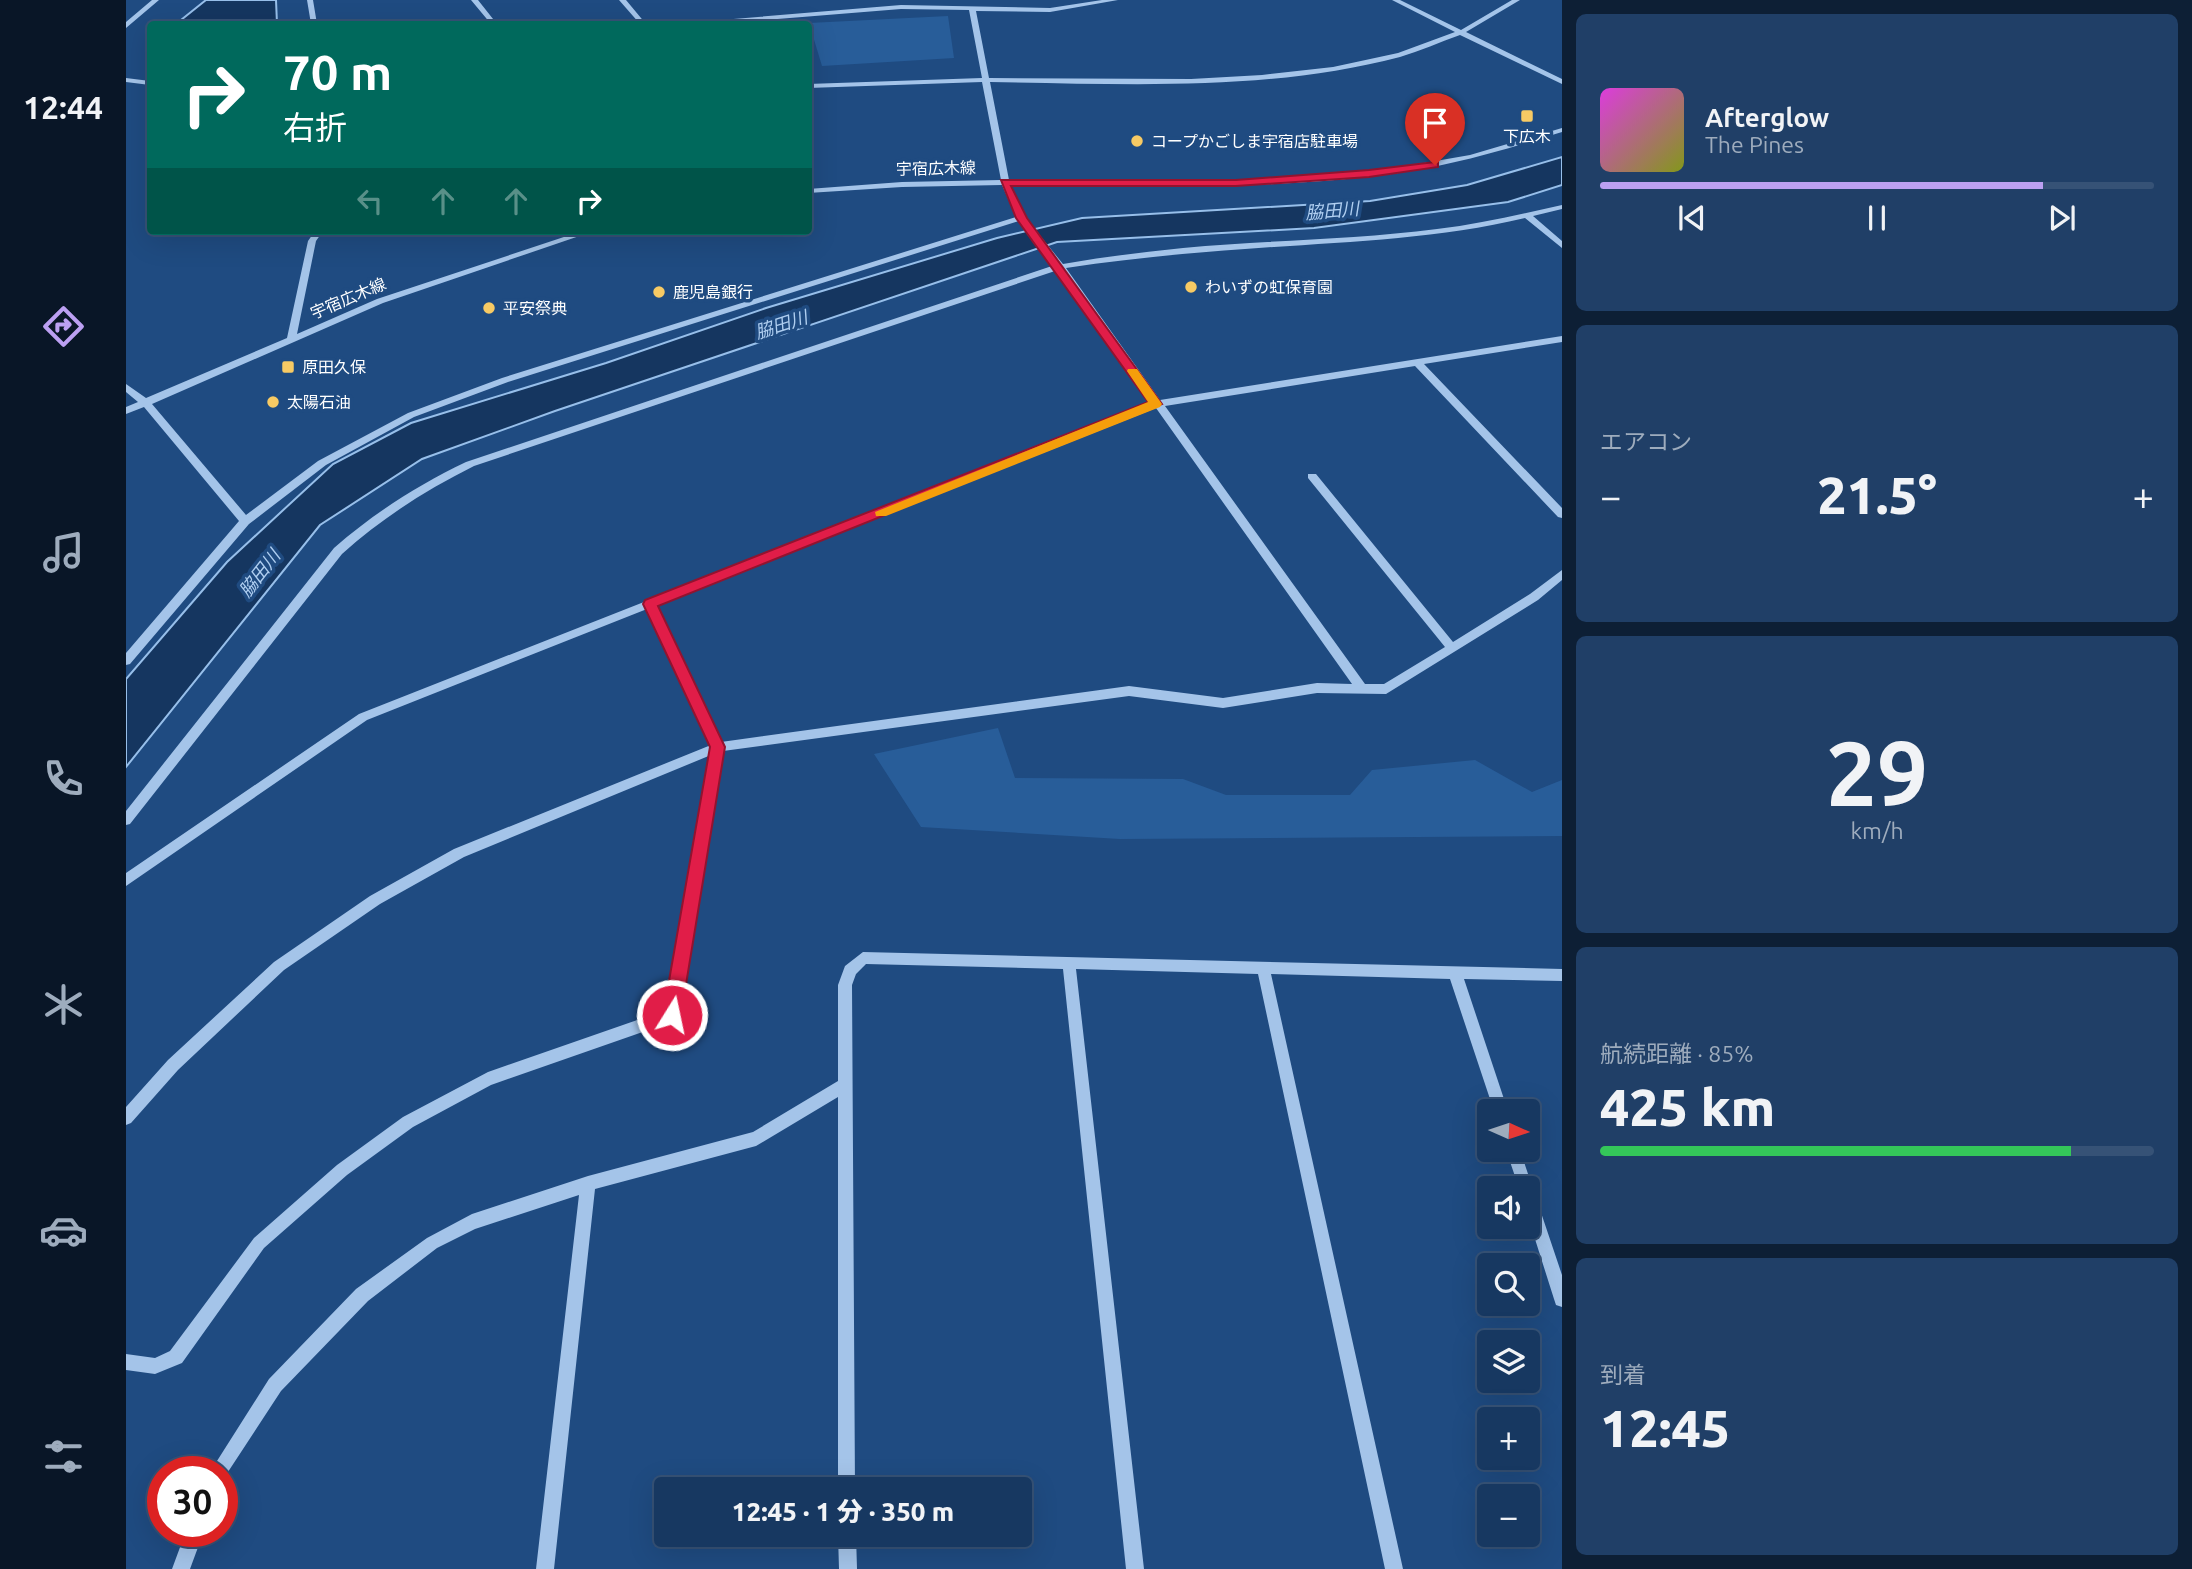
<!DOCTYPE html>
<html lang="ja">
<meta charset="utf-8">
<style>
:root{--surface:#173861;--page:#203f67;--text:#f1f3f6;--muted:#9eacbd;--line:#365276;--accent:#bca0f2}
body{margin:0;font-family:Ubuntu,"Noto Sans JP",sans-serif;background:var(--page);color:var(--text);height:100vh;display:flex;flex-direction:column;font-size:26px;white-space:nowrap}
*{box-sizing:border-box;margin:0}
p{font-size:23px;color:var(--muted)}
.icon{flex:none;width:38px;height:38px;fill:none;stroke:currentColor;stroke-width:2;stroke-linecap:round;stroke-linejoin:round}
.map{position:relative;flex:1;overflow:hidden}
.drawer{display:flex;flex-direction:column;gap:14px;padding:14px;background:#0d1f35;width:630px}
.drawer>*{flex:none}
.hud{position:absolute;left:21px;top:21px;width:665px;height:214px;border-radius:7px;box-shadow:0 7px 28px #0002,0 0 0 2px var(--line);background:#00695c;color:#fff;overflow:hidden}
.needle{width:46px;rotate:93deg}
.controls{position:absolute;left:1351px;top:1099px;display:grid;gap:14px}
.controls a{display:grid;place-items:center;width:63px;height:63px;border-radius:7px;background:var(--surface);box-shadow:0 7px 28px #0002,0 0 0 2px var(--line);font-size:35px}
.speed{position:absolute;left:21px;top:1456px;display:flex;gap:14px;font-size:35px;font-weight:700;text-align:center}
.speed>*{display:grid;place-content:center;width:91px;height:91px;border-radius:50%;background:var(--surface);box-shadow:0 7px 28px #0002,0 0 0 2px var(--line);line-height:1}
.speed .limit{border:10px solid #d22;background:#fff;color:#111}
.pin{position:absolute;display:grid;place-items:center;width:60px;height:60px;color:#fff;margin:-72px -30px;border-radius:50% 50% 50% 0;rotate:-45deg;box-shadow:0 0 7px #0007}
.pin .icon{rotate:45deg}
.me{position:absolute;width:77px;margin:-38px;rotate:10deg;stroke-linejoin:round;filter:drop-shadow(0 0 5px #0008)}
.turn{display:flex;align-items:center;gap:24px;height:147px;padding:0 21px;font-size:32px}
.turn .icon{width:91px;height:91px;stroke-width:2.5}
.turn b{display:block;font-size:49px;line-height:60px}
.lanes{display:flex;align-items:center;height:66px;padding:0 21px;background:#0003;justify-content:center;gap:35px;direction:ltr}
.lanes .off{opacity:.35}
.big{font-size:52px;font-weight:800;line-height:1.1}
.drawer .widget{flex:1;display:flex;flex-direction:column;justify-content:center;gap:10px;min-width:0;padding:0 24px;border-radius:10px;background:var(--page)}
.drawer .dial{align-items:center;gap:0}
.dial b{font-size:91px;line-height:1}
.song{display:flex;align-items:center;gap:21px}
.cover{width:84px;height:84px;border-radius:10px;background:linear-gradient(135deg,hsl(300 70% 55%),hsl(70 70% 35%))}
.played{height:7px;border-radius:4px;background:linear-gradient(90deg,var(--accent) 80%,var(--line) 80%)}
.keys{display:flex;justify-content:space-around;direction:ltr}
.heat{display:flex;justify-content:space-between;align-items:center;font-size:38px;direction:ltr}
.charge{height:10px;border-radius:5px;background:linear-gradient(90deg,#34c759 85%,var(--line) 0)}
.trip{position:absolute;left:528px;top:1477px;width:378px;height:70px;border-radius:7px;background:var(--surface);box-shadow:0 7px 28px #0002,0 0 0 2px var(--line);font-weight:800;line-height:70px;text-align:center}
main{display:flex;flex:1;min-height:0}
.tabs{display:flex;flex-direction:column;width:126px;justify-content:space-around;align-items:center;background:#091627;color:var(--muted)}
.tabs .icon{width:49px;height:49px}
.tabs .active{color:var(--accent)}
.tabs b{font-size:32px;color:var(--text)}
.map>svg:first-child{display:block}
.green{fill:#285d99}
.water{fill:#153660;stroke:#97bfea;stroke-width:2}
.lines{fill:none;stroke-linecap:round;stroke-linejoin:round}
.minor{fill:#a4c4e9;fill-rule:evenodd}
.route{fill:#e11d48;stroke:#92132f;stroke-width:2}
.slow{fill:#f59e0b}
.poi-dot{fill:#f7ca64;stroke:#1f4b81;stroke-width:2.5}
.labels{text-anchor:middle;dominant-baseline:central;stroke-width:7;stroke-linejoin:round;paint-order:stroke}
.far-poi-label{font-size:16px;fill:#fff;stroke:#1f4b81;text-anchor:start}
.far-street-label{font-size:16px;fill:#fff;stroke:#1f4b81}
.far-water-label{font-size:18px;font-style:italic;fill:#afcef0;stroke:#1f4b81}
</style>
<main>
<nav class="tabs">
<b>12:44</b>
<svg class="icon active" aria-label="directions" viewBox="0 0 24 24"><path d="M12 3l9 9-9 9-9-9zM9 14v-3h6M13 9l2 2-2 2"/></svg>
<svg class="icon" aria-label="music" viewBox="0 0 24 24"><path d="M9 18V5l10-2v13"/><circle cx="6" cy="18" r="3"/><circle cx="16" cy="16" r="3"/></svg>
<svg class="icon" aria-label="phone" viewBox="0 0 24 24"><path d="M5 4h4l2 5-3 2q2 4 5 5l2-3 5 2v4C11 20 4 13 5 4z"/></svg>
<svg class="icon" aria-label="climate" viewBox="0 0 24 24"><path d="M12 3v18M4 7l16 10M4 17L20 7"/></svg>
<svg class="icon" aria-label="car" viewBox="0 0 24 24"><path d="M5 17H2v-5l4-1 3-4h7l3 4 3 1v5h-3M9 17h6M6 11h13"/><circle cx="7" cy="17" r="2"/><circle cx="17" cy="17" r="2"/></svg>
<svg class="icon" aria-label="filters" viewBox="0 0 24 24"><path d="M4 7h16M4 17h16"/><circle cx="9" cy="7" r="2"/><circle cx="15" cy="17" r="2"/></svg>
</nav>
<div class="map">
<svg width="1436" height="1569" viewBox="0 0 1436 1569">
<rect width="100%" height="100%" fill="#1f4b81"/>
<!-- green -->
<path class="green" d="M 822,16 L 828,58 L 696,66 L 683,23 Z
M 872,728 L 889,778 L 1057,779 L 1100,795 L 1224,795 L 1246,770 L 1349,760 L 1406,792 L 1436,780 L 1436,836 L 994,839 L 795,827 L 748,754 Z"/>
<!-- water -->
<path class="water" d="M 80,0 L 150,0 L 151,24 L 50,24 Z
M 1436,157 L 1436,185 L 1382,202 L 1188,228 L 931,242 L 429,411 L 296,459 L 194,525 L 0,767 L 0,679 L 101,562 L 207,464 L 285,423 L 480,363 L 640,308 L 871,238 L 956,218 L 1244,201 L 1341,185 Z"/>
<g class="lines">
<!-- minor -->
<path class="minor" d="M 26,0 L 33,0 L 0,28 L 0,22 Z
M 181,0 L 187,0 L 191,24 L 185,24 Z
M 345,0 L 352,0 L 371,24 L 365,24 Z
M 493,0 L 500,0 L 520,24 L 514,24 Z
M 976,0 L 992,0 L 924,12 L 850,11 L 863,78 L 1065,79 L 1136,75 L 1207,67 L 1272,53 L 1329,32 L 1266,0 L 1274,0 L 1335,30 L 1386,0 L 1394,0 L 1340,32 L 1436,79 L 1436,84 L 1334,35 C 1314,42 1294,51 1274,57 C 1141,92 1000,84 864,82 L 883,180 L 1063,182 L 1158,179 L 1252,171 L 1344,155 L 1436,128 L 1436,132 C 1375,151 1314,169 1250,176 C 1129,190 1006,186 884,185 L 899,217 L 937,264 C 977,257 1017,252 1057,248 C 1142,240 1227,240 1311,229 C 1354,224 1395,214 1436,205 L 1436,209 L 1407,216 L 1436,241 L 1436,248 L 1399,218 C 1307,240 1213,242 1119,249 C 1059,253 1000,259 940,268 L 1034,400 L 1436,336 L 1436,342 L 1298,364 L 1436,508 L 1436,518 L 1432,517 L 1289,366 L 1039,406 L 1239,684 L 1258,684 L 1319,647 L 1182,478 L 1182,474 L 1190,474 L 1327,642 L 1404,594 L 1436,570 L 1436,580 L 1412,600 L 1260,694 L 1191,693 L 1097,708 L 1003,696 L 597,751 L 551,1020 L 365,1085 L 287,1127 L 221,1175 L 138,1248 L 56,1363 L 29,1374 L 0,1370 L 0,1354 L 29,1358 L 44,1351 L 128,1238 L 211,1165 L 277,1117 L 362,1072 L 540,1010 L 585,755 L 338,857 L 254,904 L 158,970 L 52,1070 L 5,1123 L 0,1125 L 0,1107 L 42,1060 L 148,962 L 244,896 L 328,849 L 585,745 L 521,609 L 241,720 L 0,886 L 0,873 L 233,714 L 1026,402 L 932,270 L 348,466 C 300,490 256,518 216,554 L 4,824 L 0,825 L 0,811 L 208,548 C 248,513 292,485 340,462 L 929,265 L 893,221 L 382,382 L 288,417 L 200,465 L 123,524 L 4,664 L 0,665 L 0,653 L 113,521 L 18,407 L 0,414 L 0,407 L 12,402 L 0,392 L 0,384 L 20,398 L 161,338 L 182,241 L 189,231 L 197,231 L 190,241 L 171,334 L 251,299 L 456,231 L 468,231 L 257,303 L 26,404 L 120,515 L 192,461 L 282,413 L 376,378 L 890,217 L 876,185 L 776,187 L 682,193 L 682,189 L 776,182 L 875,180 L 856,82 L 682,88 L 682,84 L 856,78 L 843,10 L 775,9 L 590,24 L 568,24 L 571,22 L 775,5 L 924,8 ZM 1030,408 L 1226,684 L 1191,683 L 1097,698 L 1003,686 L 595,742 L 530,606 Z
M 0,78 L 24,81 L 24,85 L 0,82 Z
M 737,952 L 1436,969 L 1436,981 L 1338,979 L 1382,1111 L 1368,1111 L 1324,979 L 1145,974 L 1277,1569 L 1259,1569 L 1132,974 L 950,969 L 1018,1569 L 1000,1569 L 937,969 L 740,964 L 730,974 L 726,985 L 729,1489 L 712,1489 L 712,1097 L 630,1146 L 469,1189 L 428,1569 L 410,1569 L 453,1195 L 349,1229 L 311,1248 L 242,1301 L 155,1391 L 98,1478 L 96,1479 L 96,1472 L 84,1472 L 143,1379 L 230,1289 L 301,1238 L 346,1214 L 462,1176 L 627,1132 L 712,1081 L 712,985 L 719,966 Z
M 1380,1150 L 1394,1150 L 1436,1275 L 1436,1307 L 1430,1305 L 1428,1299 L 1402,1217 L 1402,1188 L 1393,1188 Z
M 60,1531 L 78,1531 L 64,1569 L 46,1569 Z
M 712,1535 L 730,1535 L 731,1569 L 713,1569 Z"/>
</g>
<!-- route -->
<path class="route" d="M 1309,162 L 1312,162 L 1312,167 L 1243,177 L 1110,186 L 885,186 L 901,218 L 1036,404 L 532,606 L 599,747 L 555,1015 L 552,1021 L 546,1024 L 539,1021 L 537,1015 L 584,747 L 517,604 L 519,600 L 1022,402 L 890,218 L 875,180 L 1110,180 L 1243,170 Z"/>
<!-- slow -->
<path class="slow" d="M 1002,369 L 1011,369 L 1036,404 L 1034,407 L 760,516 L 750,516 L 749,512 L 1022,402 L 1001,371 Z"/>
<!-- markers -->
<g class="poi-dot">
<rect x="1394" y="109" width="14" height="14" rx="3.5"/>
<circle cx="1011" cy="141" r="7"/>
<circle cx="1065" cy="287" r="7"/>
<circle cx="533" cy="292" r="7"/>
<circle cx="363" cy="308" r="7"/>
<rect x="155" y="360" width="14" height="14" rx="3.5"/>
<circle cx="147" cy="402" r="7"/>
</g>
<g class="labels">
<!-- far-poi labels -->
<g class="far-poi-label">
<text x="1401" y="136" text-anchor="middle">下広木</text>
<text x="1025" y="141">コープかごしま宇宿店駐車場</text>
<text x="1079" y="287">わいずの虹保育園</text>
<text x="547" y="292">鹿児島銀行</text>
<text x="377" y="308">平安祭典</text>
<text x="176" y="367">原田久保</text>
<text x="161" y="402">太陽石油</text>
</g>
<!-- far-street labels -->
<g class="far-street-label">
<text transform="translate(810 168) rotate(-1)">宇宿広木線</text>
<text transform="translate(222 298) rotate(-23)">宇宿広木線</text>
</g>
<!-- far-water labels -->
<g class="far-water-label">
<text transform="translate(1206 210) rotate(-5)">脇田川</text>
<text transform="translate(655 324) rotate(-18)">脇田川</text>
<text transform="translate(133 573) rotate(-52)">脇田川</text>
</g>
</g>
</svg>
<div class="controls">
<a><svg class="needle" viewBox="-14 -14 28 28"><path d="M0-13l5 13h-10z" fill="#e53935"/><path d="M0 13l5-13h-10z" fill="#9eacbd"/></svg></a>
<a><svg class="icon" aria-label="sound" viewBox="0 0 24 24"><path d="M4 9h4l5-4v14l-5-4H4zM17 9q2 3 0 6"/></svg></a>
<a><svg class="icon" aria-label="search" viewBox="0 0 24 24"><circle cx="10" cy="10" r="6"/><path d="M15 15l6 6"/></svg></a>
<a><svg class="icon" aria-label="layers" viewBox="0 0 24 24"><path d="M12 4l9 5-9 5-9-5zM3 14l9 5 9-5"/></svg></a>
<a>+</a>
<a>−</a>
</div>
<div class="speed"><div class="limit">30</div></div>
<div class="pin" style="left:1309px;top:165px;background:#d93025"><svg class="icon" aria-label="arrive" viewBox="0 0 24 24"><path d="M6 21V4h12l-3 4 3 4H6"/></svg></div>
<svg class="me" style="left:546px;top:1015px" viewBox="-20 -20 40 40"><circle r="17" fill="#e11d48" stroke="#fff" stroke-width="3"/><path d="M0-11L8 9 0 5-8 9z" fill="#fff"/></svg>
<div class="trip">12:45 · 1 分 · 350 m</div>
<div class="hud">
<div class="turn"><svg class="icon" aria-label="right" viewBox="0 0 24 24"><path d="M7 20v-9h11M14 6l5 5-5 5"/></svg><div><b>70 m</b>右折</div></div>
<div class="lanes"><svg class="icon off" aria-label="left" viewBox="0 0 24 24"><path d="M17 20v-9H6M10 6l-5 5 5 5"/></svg><svg class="icon off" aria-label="ahead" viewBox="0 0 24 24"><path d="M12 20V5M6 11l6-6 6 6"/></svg><svg class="icon off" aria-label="ahead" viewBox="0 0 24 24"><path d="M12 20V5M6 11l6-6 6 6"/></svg><svg class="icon" aria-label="right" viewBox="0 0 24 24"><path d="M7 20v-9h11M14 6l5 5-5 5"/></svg></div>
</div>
</div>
<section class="drawer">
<div class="widget">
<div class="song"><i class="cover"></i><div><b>Afterglow</b><p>The Pines</p></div></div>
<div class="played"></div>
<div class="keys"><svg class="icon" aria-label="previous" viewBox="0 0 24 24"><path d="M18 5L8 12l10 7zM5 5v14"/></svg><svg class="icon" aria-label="pause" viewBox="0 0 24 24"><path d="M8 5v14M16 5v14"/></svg><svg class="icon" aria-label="next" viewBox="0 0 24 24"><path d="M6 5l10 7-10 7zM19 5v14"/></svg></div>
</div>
<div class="widget"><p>エアコン</p>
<div class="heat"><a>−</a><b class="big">21.5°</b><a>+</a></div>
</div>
<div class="widget dial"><b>29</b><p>km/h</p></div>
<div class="widget"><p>航続距離 · 85%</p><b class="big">425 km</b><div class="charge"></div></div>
<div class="widget"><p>到着</p><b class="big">12:45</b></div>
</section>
</main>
